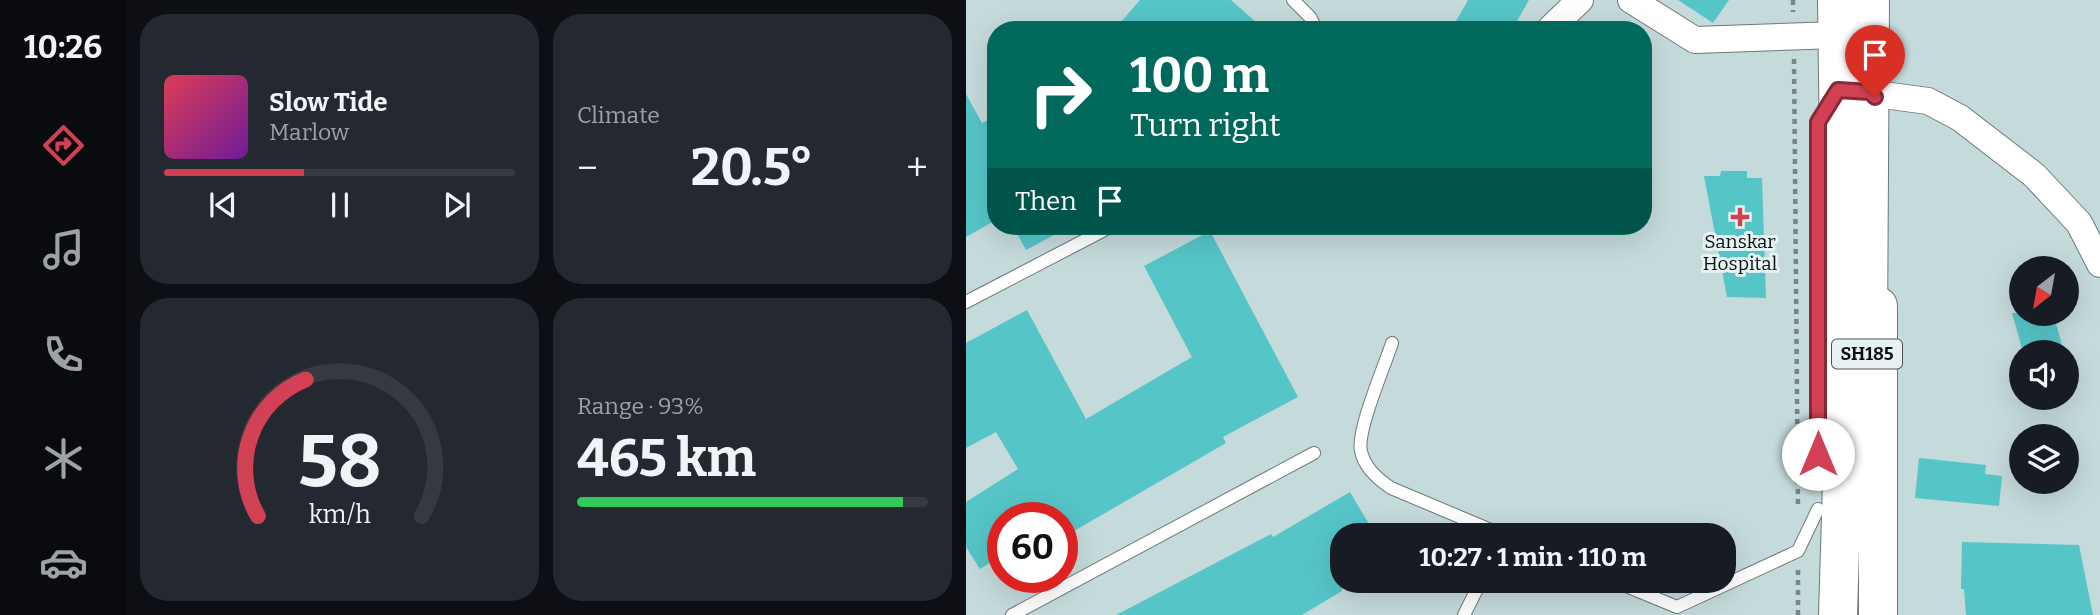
<!DOCTYPE html>
<meta charset="utf-8">
<style>
:root{--surface:#171b24;--page:#242831;--text:#f1f3f6;--muted:#9ea1a6;--line:#363941;--accent:#d14153}
body{margin:0;font-family:Bitter,serif;background:var(--page);color:var(--text);height:100vh;display:flex;flex-direction:column;font-size:26px;white-space:nowrap}
*{box-sizing:border-box;margin:0}
p{font-size:23px;color:var(--muted)}
.icon{flex:none;width:38px;height:38px;fill:none;stroke:currentColor;stroke-width:2;stroke-linecap:round;stroke-linejoin:round}
.map{position:relative;flex:1;overflow:hidden}
.panel{display:flex;flex-direction:column;gap:14px;padding:14px;background:#0d0f14;width:840px}
.panel>*{flex:none}
.hud{position:absolute;left:21px;top:21px;width:665px;height:214px;border-radius:28px;box-shadow:0 7px 28px #0002;background:#00695c;color:#fff;overflow:hidden}
.needle{width:46px;rotate:211deg}
.fabs{position:absolute;left:1043px;top:256px;display:grid;gap:14px}
.fabs a{display:grid;place-items:center;width:70px;height:70px;border-radius:50%;background:var(--surface);box-shadow:0 7px 28px #0002;font-size:35px}
.speed{position:absolute;left:21px;top:502px;display:flex;gap:14px;font-size:35px;font-weight:700;text-align:center}
.speed>*{display:grid;place-content:center;width:91px;height:91px;border-radius:50%;background:var(--surface);box-shadow:0 7px 28px #0002;line-height:1}
.speed .limit{border:10px solid #d22;background:#fff;color:#111}
.pin{position:absolute;display:grid;place-items:center;width:60px;height:60px;color:#fff;margin:-72px -30px;border-radius:50% 50% 50% 0;rotate:-45deg;box-shadow:0 0 7px #0007}
.pin .icon{rotate:45deg}
.me{position:absolute;width:77px;margin:-38px;rotate:0deg;stroke-linejoin:round;filter:drop-shadow(0 0 5px #0008)}
.turn{display:flex;align-items:center;gap:24px;height:147px;padding:0 28px;font-size:32px}
.turn .icon{width:91px;height:91px;stroke-width:2.5}
.turn b{display:block;font-size:49px;line-height:60px}
.then{display:flex;align-items:center;height:66px;padding:0 28px;background:#0003;gap:14px;font-size:26px}
.big{font-size:52px;font-weight:700;line-height:1.1}
.panel .tile{flex:1;display:flex;flex-direction:column;justify-content:center;gap:10px;min-width:0;padding:0 24px;border-radius:28px;background:var(--page)}
.panel .dial{align-items:center;gap:0}
.dial svg{height:182px;overflow:visible;fill:none;stroke:var(--line);stroke-width:7;stroke-linecap:round;text-anchor:middle}
.dial text{fill:var(--text);stroke:none}
.song{display:flex;align-items:center;gap:21px}
.cover{width:84px;height:84px;border-radius:10px;background:linear-gradient(135deg,hsl(350 70% 55%),hsl(280 70% 35%))}
.played{height:7px;border-radius:4px;background:linear-gradient(90deg,var(--accent) 40%,var(--line) 40%)}
.keys{display:flex;justify-content:space-around;direction:ltr}
.heat{display:flex;justify-content:space-between;align-items:center;font-size:38px;direction:ltr}
.charge{height:10px;border-radius:5px;background:linear-gradient(90deg,#34c759 93%,var(--line) 0)}
.panel .tiles{flex:1;display:grid;gap:14px;grid-template-columns:repeat(2,1fr)}
.trip{position:absolute;left:364px;top:523px;width:406px;height:70px;border-radius:28px;background:var(--surface);box-shadow:0 7px 28px #0002;font-weight:700;line-height:70px;text-align:center}
main{display:flex;flex:1;min-height:0}
.dock{display:flex;flex-direction:column;width:126px;justify-content:space-around;align-items:center;background:#090b0e;color:var(--muted)}
.dock .icon{width:49px;height:49px}
.dock .selected{color:var(--accent)}
.dock b{font-size:32px;color:var(--text)}
.map>svg:first-child{display:block}
.built{fill:#c5dadb;fill-rule:evenodd}
.building{fill:#56c5c8}
.lines{fill:none;stroke-linecap:round;stroke-linejoin:round}
.service-casing{stroke:#6d7878;stroke-width:14}
.minor-casing{stroke:#6d7878;stroke-width:28}
.primary-casing{stroke:#6d7878;stroke-width:40}
.path{stroke:#7b8484;stroke-width:4.5;stroke-dasharray:5 5;stroke-linecap:butt}
.service{stroke:#fff;stroke-width:12}
.minor{stroke:#fff;stroke-width:26}
.primary{stroke:#fff;stroke-width:38}
.route-casing{stroke:#882a36;stroke-width:18}
.route{stroke:#d14153;stroke-width:12}
.poi-dot{fill:#d14153;stroke:#e7f3f3;stroke-width:2.5}
.labels{text-anchor:middle;dominant-baseline:central;stroke-width:6;stroke-linejoin:round;paint-order:stroke}
.shield{fill:#e7f3f3;stroke:#4e5454;stroke-width:2}
.shield-label{font-size:18px;font-weight:bold;fill:#0c1010}
.poi-label{font-size:19px;fill:#0c1010;stroke:#e7f3f3}
</style>
<main>
<nav class="dock">
<b>10:26</b>
<svg class="icon selected" aria-label="directions" viewBox="0 0 24 24"><path d="M12 3l9 9-9 9-9-9zM9 14v-3h6M13 9l2 2-2 2"/></svg>
<svg class="icon" aria-label="music" viewBox="0 0 24 24"><path d="M9 18V5l10-2v13"/><circle cx="6" cy="18" r="3"/><circle cx="16" cy="16" r="3"/></svg>
<svg class="icon" aria-label="phone" viewBox="0 0 24 24"><path d="M5 4h4l2 5-3 2q2 4 5 5l2-3 5 2v4C11 20 4 13 5 4z"/></svg>
<svg class="icon" aria-label="climate" viewBox="0 0 24 24"><path d="M12 3v18M4 7l16 10M4 17L20 7"/></svg>
<svg class="icon" aria-label="car" viewBox="0 0 24 24"><path d="M5 17H2v-5l4-1 3-4h7l3 4 3 1v5h-3M9 17h6M6 11h13"/><circle cx="7" cy="17" r="2"/><circle cx="17" cy="17" r="2"/></svg>
</nav>
<section class="panel">
<div class="tiles">
<div class="tile">
<div class="song"><i class="cover"></i><div><b>Slow Tide</b><p>Marlow</p></div></div>
<div class="played"></div>
<div class="keys"><svg class="icon" aria-label="previous" viewBox="0 0 24 24"><path d="M18 5L8 12l10 7zM5 5v14"/></svg><svg class="icon" aria-label="pause" viewBox="0 0 24 24"><path d="M8 5v14M16 5v14"/></svg><svg class="icon" aria-label="next" viewBox="0 0 24 24"><path d="M6 5l10 7-10 7zM19 5v14"/></svg></div>
</div>
<div class="tile"><p>Climate</p>
<div class="heat"><a>−</a><b class="big">20.5°</b><a>+</a></div>
</div>
<div class="tile dial"><svg viewBox="0 0 100 80">
<path d="M14 69A42 42 0 1 1 86 69"/>
<path d="M14 69A42 42 0 0 1 35 9" stroke="#d14153"/>
<text x="50" y="56" font-size="32" font-weight="700">58</text>
<text x="50" y="72" font-size="11">km/h</text>
</svg></div>
<div class="tile"><p>Range · 93%</p><b class="big">465 km</b><div class="charge"></div></div>
</div>
</section>
<div class="map">
<svg width="1134" height="615" viewBox="0 0 1134 615">
<rect width="100%" height="100%" fill="#d9e6e6"/>
<!-- built -->
<path class="built" d="M 0,0 L 1134,0 L 1134,615 L 0,615 ZM 30,30 L 677,30 L 677,226 L 30,226 ZM 1055,268 L 1101,268 L 1101,313 L 1055,313 ZM 1055,352 L 1101,352 L 1101,397 L 1055,397 ZM 1055,436 L 1101,436 L 1101,481 L 1055,481 ZM 37,518 L 96,518 L 96,578 L 37,578 ZM 376,536 L 758,536 L 758,581 L 376,581 Z"/>
<!-- building -->
<path class="building" d="M 174,0 L 265,0 L 299,30 L 148,30 Z
M 502,0 L 563,0 L 546,30 L 485,30 Z
M 712,0 L 763,0 L 747,23 Z
M 0,94 L 16,123 L 30,116 L 30,220 L 0,237 Z
M 755,171 L 781,171 L 781,178 L 796,178 L 800,298 L 761,297 L 738,176 L 754,176 Z
M 47,226 L 105,226 L 60,250 Z
M 244,231 L 332,397 L 257,437 L 260,443 L 96,538 L 96,518 L 37,518 L 37,555 L 14,569 L 0,547 L 0,502 L 52,469 L 30,432 L 0,448 L 0,343 L 61,310 L 120,419 L 226,357 L 178,266 Z
M 1046,313 L 1087,313 L 1098,352 L 1057,352 Z
M 953,458 L 1020,465 L 1019,474 L 1036,476 L 1033,506 L 949,498 Z
M 384,492 L 410,536 L 376,536 L 376,591 L 336,615 L 150,615 L 305,534 L 307,537 Z
M 996,542 L 1113,545 L 1127,615 L 1000,615 L 998,589 L 995,589 Z"/>
<g class="lines">
<!-- service casing -->
<g class="service-casing">
<path id="service" d="M 327,0 L 344,17 L 351,30
M 0,302 L 146,226
M 426,343 C 419,365 390,432 395,451 C 398,467 413,480 425,488 L 539,536
M 648,581 L 711,607 L 832,551 L 852,509
M 46,615 L 348,453
M 498,615 L 515,581"/>
</g>
<!-- minor casing -->
<g class="minor-casing">
<path id="minor" d="M 665,0 L 729,40 L 872,35
M 583,30 L 614,0
M 888,91 L 962,101 L 994,118 L 1068,175 L 1113,223 L 1134,264"/>
</g>
<!-- primary casing -->
<g class="primary-casing">
<path id="primary" d="M 871,0 L 877,449 L 872,615
M 902,334 L 904,0
M 912,615 L 912,306"/>
</g>
<!-- path -->
<path class="path" d="M 827,0 L 827,12
M 828,59 L 832,506
M 832,615 L 832,570"/>
<!-- service -->
<use href="#service" class="service"/>
<!-- minor -->
<use href="#minor" class="minor"/>
<!-- primary -->
<use href="#primary" class="primary"/>
</g>
<g class="lines">
<!-- route casing -->
<g class="route-casing">
<path id="route" d="M 852,454 L 852,122 L 872,90 L 904,92 L 909,97"/>
</g>
<!-- route -->
<use href="#route" class="route"/>
</g>
<!-- markers -->
<path class="poi-dot" d="M770.5 206.5h7v7h7v7h-7v7h-7v-7h-7v-7h7z"/>
<g class="labels">
<!-- shield labels -->
<rect class="shield" x="866" y="339.5" width="70" height="29" rx="5"/>
<g class="shield-label">
<text x="901" y="354">SH185</text>
</g>
<!-- poi labels -->
<g class="poi-label">
<text x="774" y="241">Sanskar<tspan x="774" dy="22">Hospital</tspan></text>
</g>
</g>
</svg>
<div class="fabs">
<a><svg class="needle" viewBox="-14 -14 28 28"><path d="M0-13l5 13h-10z" fill="#e53935"/><path d="M0 13l5-13h-10z" fill="#9ea1a6"/></svg></a>
<a><svg class="icon" aria-label="sound" viewBox="0 0 24 24"><path d="M4 9h4l5-4v14l-5-4H4zM17 9q2 3 0 6"/></svg></a>
<a><svg class="icon" aria-label="layers" viewBox="0 0 24 24"><path d="M12 4l9 5-9 5-9-5zM3 14l9 5 9-5"/></svg></a>
</div>
<div class="speed"><div class="limit">60</div></div>
<div class="pin" style="left:909px;top:97px;background:#d93025"><svg class="icon" aria-label="arrive" viewBox="0 0 24 24"><path d="M6 21V4h12l-3 4 3 4H6"/></svg></div>
<svg class="me" style="left:852px;top:454px" viewBox="-20 -20 40 40"><circle r="19" fill="#fff"/><path d="M0-13L10 11 0 6-10 11z" fill="#d14153"/></svg>
<div class="trip">10:27 · 1 min · 110 m</div>
<div class="hud">
<div class="turn"><svg class="icon" aria-label="right" viewBox="0 0 24 24"><path d="M7 20v-9h11M14 6l5 5-5 5"/></svg><div><b>100 m</b>Turn right</div></div>
<div class="then">Then<svg class="icon" aria-label="arrive" viewBox="0 0 24 24"><path d="M6 21V4h12l-3 4 3 4H6"/></svg></div>
</div>
</div>
</main>
